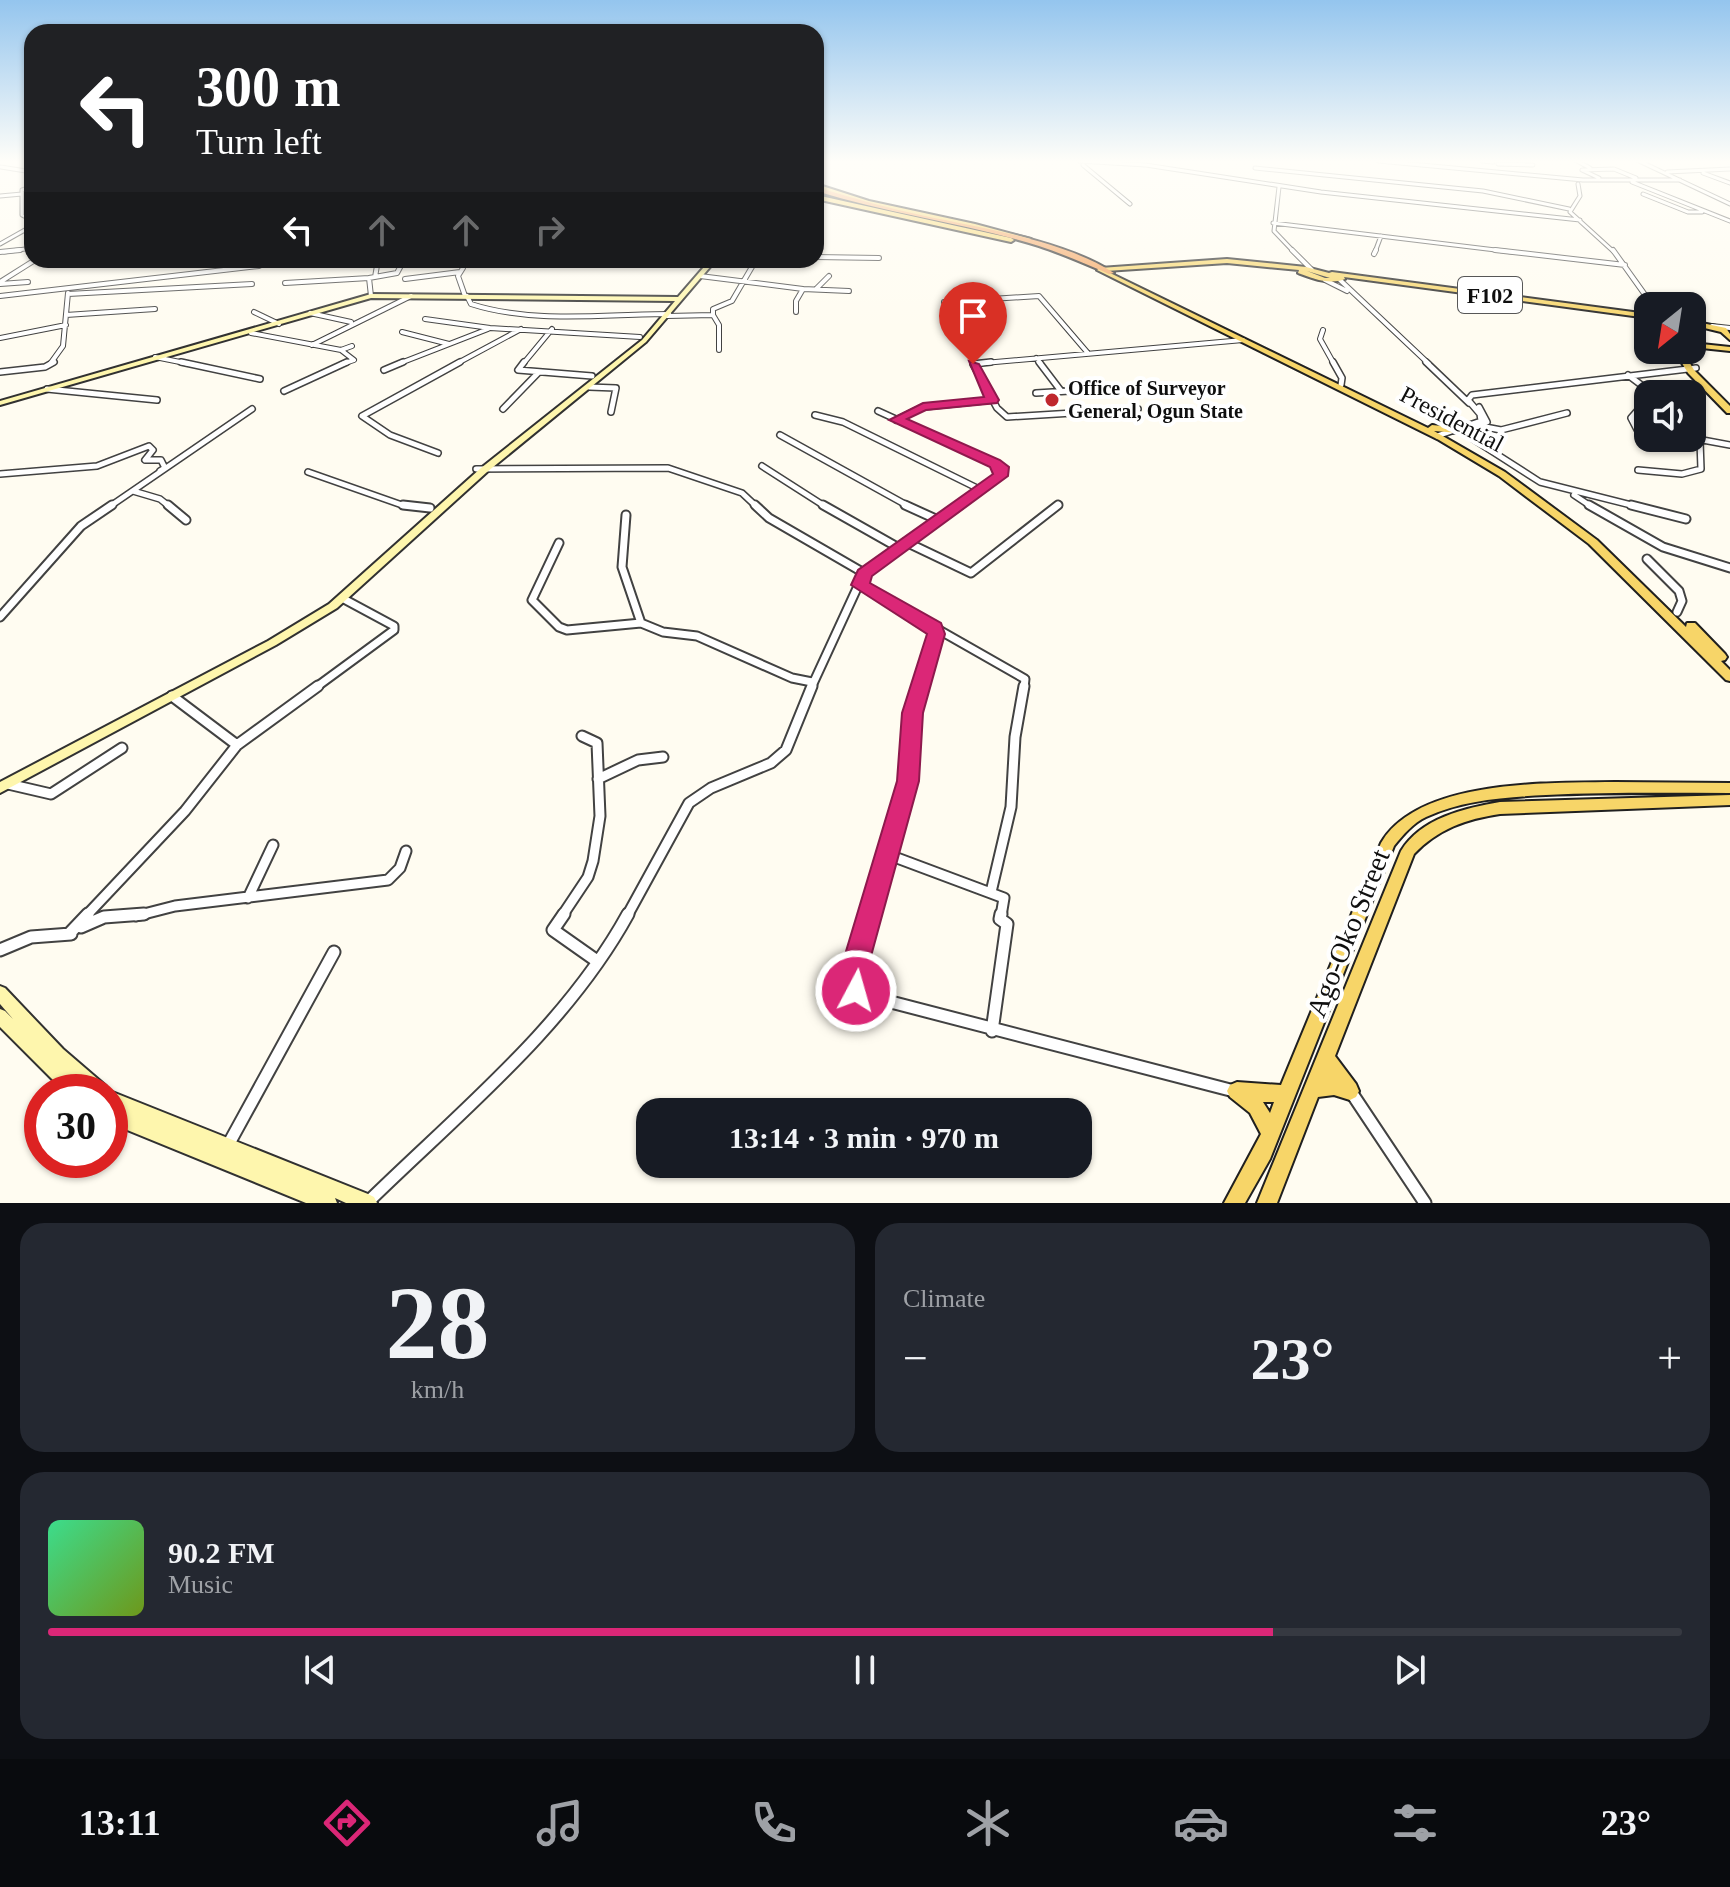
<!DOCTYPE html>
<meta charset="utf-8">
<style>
:root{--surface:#171b24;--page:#242831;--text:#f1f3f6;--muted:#9ea1a6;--line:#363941;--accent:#db2777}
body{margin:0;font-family:Georgia,serif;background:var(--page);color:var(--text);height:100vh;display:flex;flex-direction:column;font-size:30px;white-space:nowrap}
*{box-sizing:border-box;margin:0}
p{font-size:26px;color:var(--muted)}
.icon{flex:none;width:44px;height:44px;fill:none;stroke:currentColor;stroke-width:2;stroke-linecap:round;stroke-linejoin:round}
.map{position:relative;height:1203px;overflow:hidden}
.drawer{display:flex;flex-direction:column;gap:20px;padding:20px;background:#0d0f14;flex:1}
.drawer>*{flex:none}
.hud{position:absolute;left:24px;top:24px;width:800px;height:244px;border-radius:24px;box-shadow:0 2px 6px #0004;background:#202124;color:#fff;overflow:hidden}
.needle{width:52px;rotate:210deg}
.controls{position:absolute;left:1634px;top:292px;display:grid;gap:16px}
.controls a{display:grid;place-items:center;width:72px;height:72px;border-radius:16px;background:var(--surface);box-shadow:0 2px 6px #0004;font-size:40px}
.speed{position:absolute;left:24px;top:1074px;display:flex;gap:16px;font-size:40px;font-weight:700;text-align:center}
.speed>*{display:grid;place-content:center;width:104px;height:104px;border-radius:50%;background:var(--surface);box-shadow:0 2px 6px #0004;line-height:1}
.speed .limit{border:12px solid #d22;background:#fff;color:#111}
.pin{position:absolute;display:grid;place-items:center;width:68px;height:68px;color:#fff;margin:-82px -34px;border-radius:50% 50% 50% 0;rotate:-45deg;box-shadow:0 0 8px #0007}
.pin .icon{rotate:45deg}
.me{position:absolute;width:88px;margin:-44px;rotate:6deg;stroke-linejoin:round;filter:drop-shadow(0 0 6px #0008)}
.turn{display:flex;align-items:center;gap:28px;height:168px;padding:0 40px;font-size:36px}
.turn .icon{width:104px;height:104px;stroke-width:2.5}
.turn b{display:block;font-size:56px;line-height:68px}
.lanes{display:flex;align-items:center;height:76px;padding:0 40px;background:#0003;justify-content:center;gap:40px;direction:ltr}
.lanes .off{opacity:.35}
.big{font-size:60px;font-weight:800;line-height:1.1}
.drawer .tile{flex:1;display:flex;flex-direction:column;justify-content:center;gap:12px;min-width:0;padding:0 28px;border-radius:24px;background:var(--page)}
.drawer .dial{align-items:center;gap:0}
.dial b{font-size:104px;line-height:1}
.song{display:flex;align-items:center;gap:24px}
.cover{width:96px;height:96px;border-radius:12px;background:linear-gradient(135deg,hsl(150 70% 55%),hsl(80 70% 35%))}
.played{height:8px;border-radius:4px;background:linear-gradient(90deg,var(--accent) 75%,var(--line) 75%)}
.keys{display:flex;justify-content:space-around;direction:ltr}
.heat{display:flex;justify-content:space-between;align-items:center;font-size:44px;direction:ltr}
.drawer .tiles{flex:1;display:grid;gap:20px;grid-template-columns:1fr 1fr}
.tile:last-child{grid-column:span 2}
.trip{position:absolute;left:636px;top:1098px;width:456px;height:80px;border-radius:24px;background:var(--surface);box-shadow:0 2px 6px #0004;font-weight:800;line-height:80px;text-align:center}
.dock{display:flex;height:128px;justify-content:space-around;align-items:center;background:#090b0e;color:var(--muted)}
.dock .icon{width:56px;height:56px}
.dock .on{color:var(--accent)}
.dock b{font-size:36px;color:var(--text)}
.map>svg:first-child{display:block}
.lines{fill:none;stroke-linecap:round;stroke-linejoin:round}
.street-far5-casing{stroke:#424242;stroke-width:5}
.street-far4-casing{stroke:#424242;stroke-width:6}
.street-far3-casing{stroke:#424242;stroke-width:8}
.street-far2-casing{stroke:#424242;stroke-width:11}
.street-far1-casing{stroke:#424242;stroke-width:13}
.street-casing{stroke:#424242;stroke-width:15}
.secondary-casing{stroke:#313131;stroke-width:4}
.primary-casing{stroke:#202020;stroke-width:4}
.highway-casing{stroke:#202020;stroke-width:4}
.street-far5{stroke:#fff;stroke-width:3}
.street-far4{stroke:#fff;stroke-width:4}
.street-far3{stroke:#fff;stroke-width:5}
.street-far2{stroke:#fff;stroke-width:7}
.street-far1{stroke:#fff;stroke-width:9}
.street{stroke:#fff;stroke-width:11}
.secondary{fill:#fef6ad;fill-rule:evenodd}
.primary{fill:#f7d568;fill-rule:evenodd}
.highway{fill:#f3a15b;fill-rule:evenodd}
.route{fill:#db2777;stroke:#8e194d;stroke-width:2}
.poi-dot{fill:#bf272d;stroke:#fff;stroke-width:3}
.labels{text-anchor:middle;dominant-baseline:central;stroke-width:8;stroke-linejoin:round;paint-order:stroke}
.far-poi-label{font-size:20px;font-weight:bold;fill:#0f0f0f;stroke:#fff;text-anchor:start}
.shield{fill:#fff;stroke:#575757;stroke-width:2}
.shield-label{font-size:22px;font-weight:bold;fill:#0f0f0f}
.street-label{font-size:24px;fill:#0f0f0f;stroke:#fff}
.near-street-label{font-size:28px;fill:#0f0f0f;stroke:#fff}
</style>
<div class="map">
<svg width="1730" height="1203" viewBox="0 0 1730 1203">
<rect width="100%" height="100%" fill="#fffcf1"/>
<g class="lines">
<!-- street-far5 casing -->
<g class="street-far5-casing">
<path id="street-far5" d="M 1079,161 L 1146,165 L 1321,192 L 1580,220
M 1379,161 L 1583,180 L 1680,180
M 1482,161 L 1493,162
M 1577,161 L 1590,168
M 1639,161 L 1730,204
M 1498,164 L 1533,165
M 1083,165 L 1130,204
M 1,167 L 32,172
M 1255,168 L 1483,191 L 1569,209
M 1667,172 L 1730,169
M 1703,173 L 1730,183
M 1599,178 L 1582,170 L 1614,169 L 1636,178
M 1632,182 L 1730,221
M 1578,184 L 1580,196 L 1570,212 L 1614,252
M 32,187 L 22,190 L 22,215 L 32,220
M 1279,187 L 1274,231 L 1294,252
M 1643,194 L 1688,212 L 1702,212
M 0,196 L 22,194
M 1273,223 L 1512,252
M 0,244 L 32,226
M 4,252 L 32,248
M 1375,252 L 1381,236"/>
</g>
<!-- street-far4 casing -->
<g class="street-far4-casing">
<path id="street-far4" d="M 1292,250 L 1312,270
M 1495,250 L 1625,265
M 1613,250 L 1653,306
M 0,252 L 20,250
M 1374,254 L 1376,250
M 816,257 L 879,258
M 460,260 L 463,268 L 458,276 L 465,296
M 283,262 L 300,260
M 700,276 L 803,289 L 796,301 L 796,312
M 375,277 L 378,260
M 369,278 L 397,273 L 404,260
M 405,279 L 460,272
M 1325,280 L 1347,291
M 1340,280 L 1429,364
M 0,282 L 35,260
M 285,283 L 369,278 L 371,296
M 0,284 L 28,282
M 803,289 L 849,291
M 816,289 L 829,276
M 68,294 L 252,284
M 0,296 L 259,266
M 467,296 L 471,304 C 533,324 604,314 669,314
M 944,302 L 1039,296 L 1087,352
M 254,312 L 279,324
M 310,313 L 351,322
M 66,315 L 155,309
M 713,315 L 719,325 L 719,350
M 667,316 L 713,315 L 713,309 L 732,301 L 756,260
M 425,319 L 490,328 L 640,337
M 1712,326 L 1730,328
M 1323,330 L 1320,339 L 1334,364
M 402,332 L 449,344
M 251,333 L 341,350 L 352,346
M 0,338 L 66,325
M 312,345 L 411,296
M 341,350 L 354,360 L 342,364
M 155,357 L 190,364
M 1036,358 L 1041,364
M 50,364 L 63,346 L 68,293
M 398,364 L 488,329
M 456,364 L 521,329
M 523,364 L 552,329
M 973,364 L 1243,340"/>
</g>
<!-- street-far3 casing -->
<g class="street-far3-casing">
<path id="street-far3" d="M 181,362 L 260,379
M 524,362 L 518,370 L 592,376
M 991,362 L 973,364 L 997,408 L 1007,417 L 1138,409
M 1039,362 L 1061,391
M 1333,362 L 1342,378 L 1341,385
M 1426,362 L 1469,403
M 384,370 L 403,362
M 0,372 L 45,367 L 54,362
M 1628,375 L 1644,387 L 1648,409
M 589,387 L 616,388 L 611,412
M 47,389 L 157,400
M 284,391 L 347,362
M 1036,393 L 1103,389
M 503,409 L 538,373
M 878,411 L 1001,467 L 1001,476 L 957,507
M 815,415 L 843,422 L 981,490
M 896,420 L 923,407 L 992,400
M 1478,426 L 1487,422 L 1479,407
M 1480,426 L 1501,430 L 1567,413
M 1462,432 L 1540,482 L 1639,507
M 780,435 L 910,507
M 1437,436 L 1481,421 L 1480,414 L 1468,400 L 1472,395 L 1696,368
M 1692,438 L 1730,445
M 1644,443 L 1631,418 L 1638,410 L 1648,409
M 438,453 L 390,435 L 362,416 L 460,362
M 762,466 L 826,507
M 476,469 L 668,468 L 742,493 L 757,507
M 1638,470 L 1682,474 L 1701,469 L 1700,441
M 308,472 L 402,505 L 422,507
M 0,474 L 97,466 L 149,446 L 153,450 L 145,460 L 161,460 L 165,468 L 160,471
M 133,491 L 160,499 L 170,507
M 1574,495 L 1592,507
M 109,507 L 252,409
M 1055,507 L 1058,505"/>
</g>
<!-- street-far2 casing -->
<g class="street-far2-casing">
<path id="street-far2" d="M 168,505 L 186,520
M 403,505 L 430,508
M 755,505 L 769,518 L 864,573
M 823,505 L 899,548
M 905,505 L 938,520
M 1589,505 L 1663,547 L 1730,568
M 1631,505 L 1686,519
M 626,515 L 622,567 L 641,623
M 906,542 L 971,573 L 1058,505
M 559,543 L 532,600 L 559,627 L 567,630 L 641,623 L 663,632 L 697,636 L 792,678 L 812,682
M 1647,559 L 1679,591 L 1682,601 L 1677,612
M 860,585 L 1025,679 L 1024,688
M 0,617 L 81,526 L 112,505
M 315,688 L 394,630 L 394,626 L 342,598
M 811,688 L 864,573 L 960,505
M 921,688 L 934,642 L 934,627"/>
</g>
<!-- street-far1 casing -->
<g class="street-far1-casing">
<path id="street-far1" d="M 172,696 L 237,745
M 598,779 L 638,760 L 663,757
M 8,784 L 51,794 L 122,748
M 889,855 L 1004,898 L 1001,916
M 991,892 L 1011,807 L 1015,737 L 1024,686
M 248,898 L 273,845
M 86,916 L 185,811 L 237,745 L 318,686
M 136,916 L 175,906 L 388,880 L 400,868 L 406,851
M 562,916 L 588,877 L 593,861 L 600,816 L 597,743 L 582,736
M 627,916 L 689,803 L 711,788 L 771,763 L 786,750 L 812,686
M 870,916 L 908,781 L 913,713 L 921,686"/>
</g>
<!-- street casing -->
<g class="street-casing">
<path id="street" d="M 564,914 L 553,930 L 597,961
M 870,914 L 852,978 L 853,987 L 860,994 L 1234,1091
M 81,927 L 104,917 L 144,914
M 69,934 L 88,914
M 0,950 L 31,937 L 71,934
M 992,1031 L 1007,924 L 1000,919 L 1001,914
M 1351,1092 L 1425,1203
M 227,1147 L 334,952
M 369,1201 C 460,1112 566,1027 628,914"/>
</g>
<!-- secondary casing -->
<g class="secondary-casing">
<path id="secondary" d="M 710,260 L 716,260 L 646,342 L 487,472 L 337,608 L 276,645 L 0,793 L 0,782 L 268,641 L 329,604 L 481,468 L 642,340 L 675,301 L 371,298 L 0,405 L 0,401 L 371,294 L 678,297 Z
M 0,986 L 5,988 L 63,1049 L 106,1086 L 108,1092 L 110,1091 L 368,1194 L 374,1197 L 377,1203 L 346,1203 L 335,1198 L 337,1203 L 306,1203 L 110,1123 L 110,1092 L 88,1092 L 82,1087 L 84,1092 L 65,1092 L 0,1027 L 0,1009 L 5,1011 L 13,1019 L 0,1004 Z"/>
</g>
<!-- primary casing -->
<g class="primary-casing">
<path id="primary" d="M 816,184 L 869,201 L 975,224 L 1031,239 L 1028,241 C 958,221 885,212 816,188 Z
M 816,195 L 1011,238 L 1014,240 L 1011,242 L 816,199 Z
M 1227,259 L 1306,267 L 1329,273 L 1332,272 L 1648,314 L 1648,318 L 1344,277 L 1345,279 C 1329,285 1314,279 1298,273 L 1299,270 L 1227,263 L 1106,271 L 1428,428 L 1432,425 L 1462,428 L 1463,430 L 1459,433 L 1434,431 L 1505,472 L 1597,540 L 1686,627 L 1687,623 L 1695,623 L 1725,654 L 1727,657 L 1725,660 L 1721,661 L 1730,670 L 1730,681 L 1726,680 L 1589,544 L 1499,476 L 1439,440 L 1097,270 L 1100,268 ZM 1307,271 L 1330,278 L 1325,278 Z
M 1692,321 L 1726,328 L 1730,334 L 1730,340 L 1721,332 L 1692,325 Z
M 1692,343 L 1730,347 L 1730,351 L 1692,347 Z
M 1674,350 L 1682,350 L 1694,370 L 1730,406 L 1730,413 L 1727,413 L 1688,373 Z
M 1615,782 L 1730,783 L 1730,793 C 1669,793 1607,792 1546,795 C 1506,797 1462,800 1426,817 C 1413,823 1403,835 1394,846 L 1270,1159 L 1245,1203 L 1224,1203 L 1261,1134 L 1250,1113 L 1230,1097 L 1227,1091 L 1230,1085 L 1237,1082 L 1281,1085 L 1381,843 C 1418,779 1549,783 1615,782 ZM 1263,1102 L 1274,1102 L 1270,1113 Z
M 1730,795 L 1730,805 L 1500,814 C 1466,819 1438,829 1414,854 L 1335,1056 L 1356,1084 L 1359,1091 L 1356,1097 L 1350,1100 L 1334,1095 L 1318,1097 L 1277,1203 L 1257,1203 L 1401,851 C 1421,818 1465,808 1500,802 Z"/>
</g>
<!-- highway casing -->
<g class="highway-casing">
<path id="highway" d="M 816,187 C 852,198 888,208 925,216 C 982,228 1065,241 1114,273 L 1109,274 C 1086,264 1063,254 1039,246 C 966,223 889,214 816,191 Z"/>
</g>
<!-- street-far5 -->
<use href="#street-far5" class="street-far5"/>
<!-- street-far4 -->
<use href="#street-far4" class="street-far4"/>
<!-- street-far3 -->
<use href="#street-far3" class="street-far3"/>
<!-- street-far2 -->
<use href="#street-far2" class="street-far2"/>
<!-- street-far1 -->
<use href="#street-far1" class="street-far1"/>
<!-- street -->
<use href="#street" class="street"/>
<!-- secondary -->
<use href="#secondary" class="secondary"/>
<!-- primary -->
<use href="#primary" class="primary"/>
<!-- highway -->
<use href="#highway" class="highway"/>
</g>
<!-- sky -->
<linearGradient id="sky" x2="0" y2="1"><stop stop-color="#94c5ee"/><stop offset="0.49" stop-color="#fffef9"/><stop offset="1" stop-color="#fffef9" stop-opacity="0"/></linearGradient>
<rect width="1730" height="330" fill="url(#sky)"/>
<!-- route -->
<path class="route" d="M 969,361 L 979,364 L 999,400 L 997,403 L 926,410 L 907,419 L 1000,460 L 1009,467 L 1008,476 L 872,576 L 870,583 L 941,623 L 945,634 L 923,713 L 919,781 L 865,978 L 869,991 L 865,1000 L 856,1004 L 846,1000 L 838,978 L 897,781 L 902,713 L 927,634 L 851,585 L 858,570 L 993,474 L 990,467 L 889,420 L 923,403 L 984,397 Z"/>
<!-- markers -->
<circle class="poi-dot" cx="1052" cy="400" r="8"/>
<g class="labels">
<!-- far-poi labels -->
<g class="far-poi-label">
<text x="1068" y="388">Office of Surveyor<tspan x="1068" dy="23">General, Ogun State</tspan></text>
</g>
<!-- shield labels -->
<rect class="shield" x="1458" y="277" width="64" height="36" rx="6"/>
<g class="shield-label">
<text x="1490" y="295">F102</text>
</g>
<!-- street labels -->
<g class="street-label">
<text transform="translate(1452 419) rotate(28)">Presidential</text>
</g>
<!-- near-street labels -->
<g class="near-street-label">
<text transform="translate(1348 933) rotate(-68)">Ago-Oko Street</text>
</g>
</g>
</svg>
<div class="controls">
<a><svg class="needle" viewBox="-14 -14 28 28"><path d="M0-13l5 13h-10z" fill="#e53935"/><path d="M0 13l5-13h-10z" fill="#9ea1a6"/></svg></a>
<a><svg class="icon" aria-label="sound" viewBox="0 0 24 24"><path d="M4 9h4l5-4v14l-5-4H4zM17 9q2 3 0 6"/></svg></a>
</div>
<div class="speed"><div class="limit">30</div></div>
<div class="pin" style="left:973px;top:364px;background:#d93025"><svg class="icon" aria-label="arrive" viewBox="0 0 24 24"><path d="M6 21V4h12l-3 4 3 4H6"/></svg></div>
<svg class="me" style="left:856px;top:991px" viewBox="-20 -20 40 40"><circle r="17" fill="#db2777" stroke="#fff" stroke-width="3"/><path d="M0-11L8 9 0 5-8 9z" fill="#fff"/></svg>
<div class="trip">13:14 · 3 min · 970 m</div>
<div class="hud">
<div class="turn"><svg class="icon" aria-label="left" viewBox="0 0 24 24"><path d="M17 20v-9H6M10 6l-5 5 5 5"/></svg><div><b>300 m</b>Turn left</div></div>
<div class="lanes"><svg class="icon" aria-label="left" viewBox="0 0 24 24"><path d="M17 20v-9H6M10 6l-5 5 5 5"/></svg><svg class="icon off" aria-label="ahead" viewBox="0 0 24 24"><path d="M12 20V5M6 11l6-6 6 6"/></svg><svg class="icon off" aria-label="ahead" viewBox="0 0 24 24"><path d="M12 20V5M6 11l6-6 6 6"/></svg><svg class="icon off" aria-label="right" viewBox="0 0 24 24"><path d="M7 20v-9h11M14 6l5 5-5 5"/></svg></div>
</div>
</div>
<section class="drawer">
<div class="tiles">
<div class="tile dial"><b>28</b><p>km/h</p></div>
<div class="tile"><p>Climate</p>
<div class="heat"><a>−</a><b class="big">23°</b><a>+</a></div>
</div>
<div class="tile">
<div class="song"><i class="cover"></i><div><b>90.2 FM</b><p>Music</p></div></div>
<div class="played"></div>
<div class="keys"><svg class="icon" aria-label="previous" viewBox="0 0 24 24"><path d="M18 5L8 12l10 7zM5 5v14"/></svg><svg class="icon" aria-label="pause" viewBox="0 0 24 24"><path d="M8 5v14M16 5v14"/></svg><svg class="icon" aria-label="next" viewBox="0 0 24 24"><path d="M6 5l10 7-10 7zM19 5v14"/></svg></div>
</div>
</div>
</section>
<nav class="dock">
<b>13:11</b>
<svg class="icon on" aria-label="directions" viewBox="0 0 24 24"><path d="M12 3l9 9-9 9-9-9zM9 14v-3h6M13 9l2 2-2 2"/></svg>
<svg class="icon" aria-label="music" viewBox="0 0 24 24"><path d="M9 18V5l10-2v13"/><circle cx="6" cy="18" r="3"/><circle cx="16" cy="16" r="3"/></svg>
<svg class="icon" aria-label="phone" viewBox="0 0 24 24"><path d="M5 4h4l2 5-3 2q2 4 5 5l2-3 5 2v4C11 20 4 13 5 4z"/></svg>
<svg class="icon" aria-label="climate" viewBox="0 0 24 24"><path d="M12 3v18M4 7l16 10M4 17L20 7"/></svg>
<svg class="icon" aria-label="car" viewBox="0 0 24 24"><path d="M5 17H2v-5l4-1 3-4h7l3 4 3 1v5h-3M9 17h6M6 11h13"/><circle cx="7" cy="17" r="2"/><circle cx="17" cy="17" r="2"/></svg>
<svg class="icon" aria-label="filters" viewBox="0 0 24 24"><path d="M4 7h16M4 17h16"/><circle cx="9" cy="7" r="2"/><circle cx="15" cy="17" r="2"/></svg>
<b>23°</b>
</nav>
